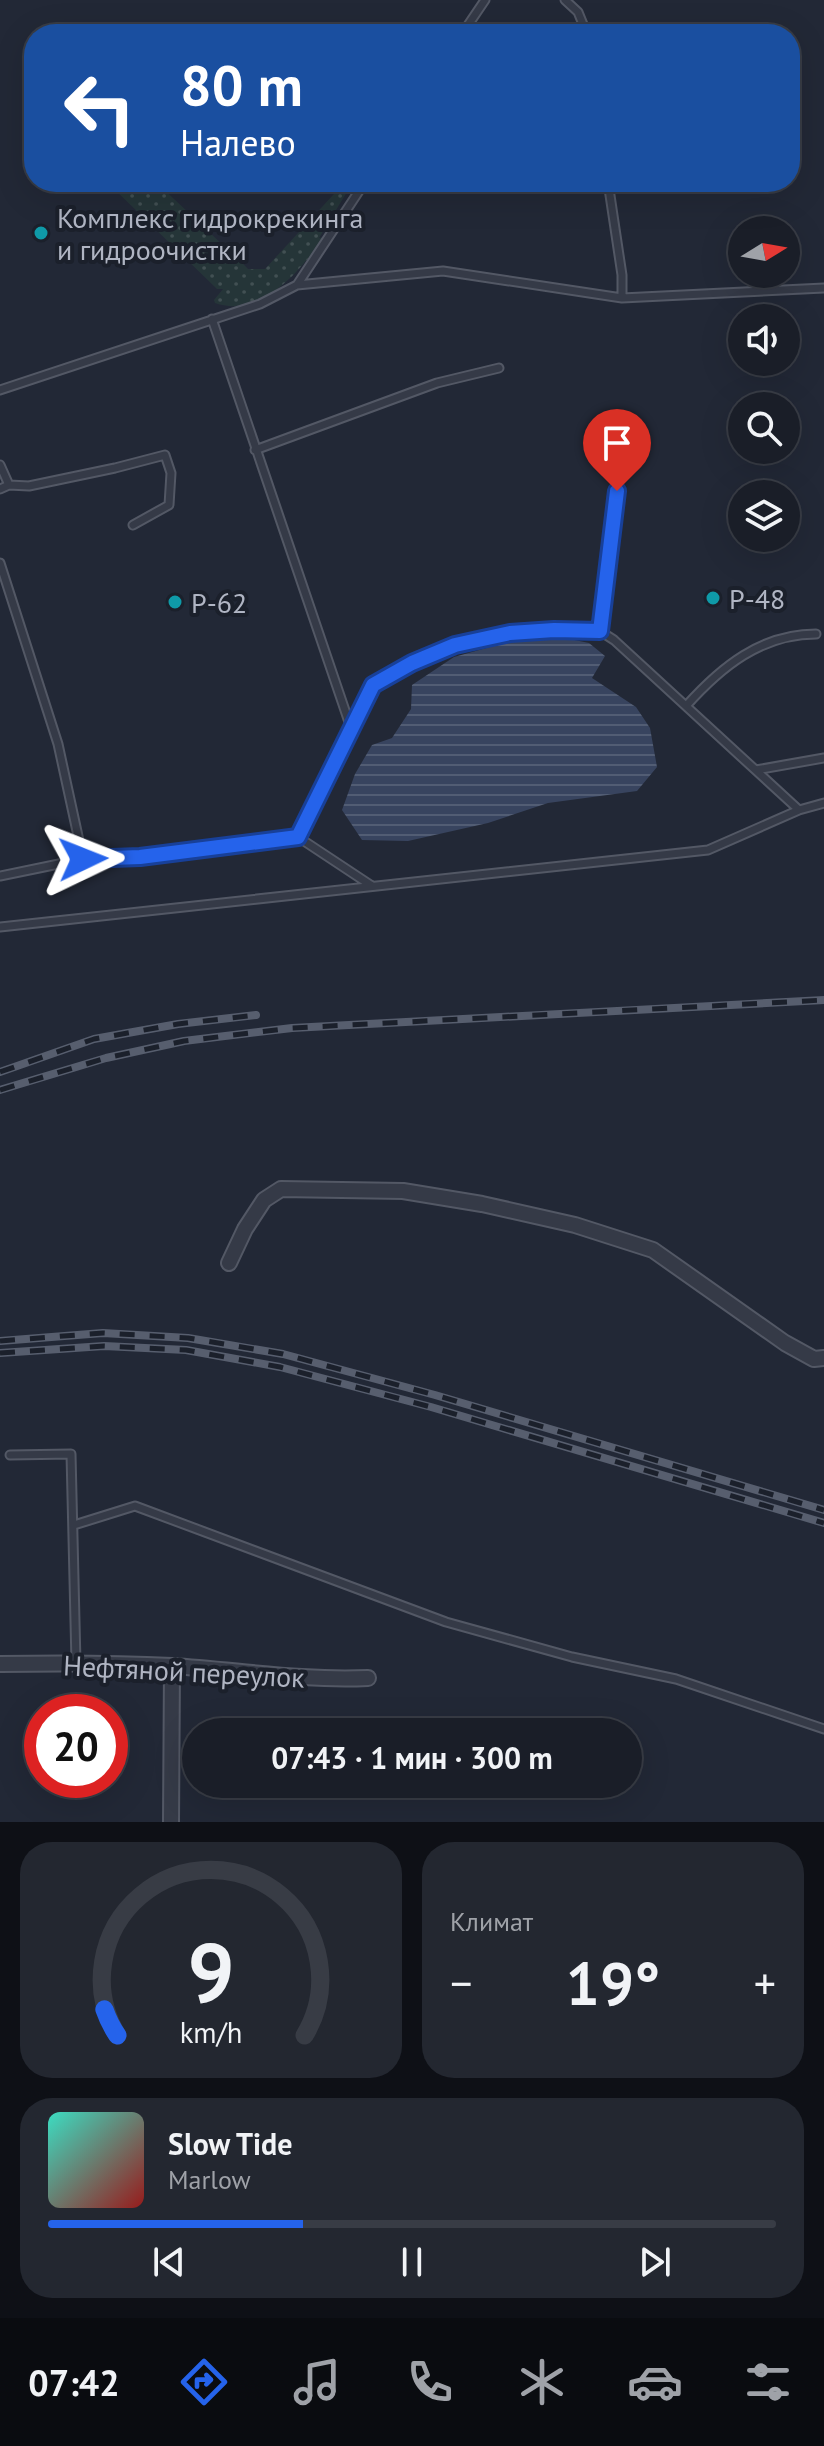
<!DOCTYPE html>
<html lang="ru">
<meta charset="utf-8">
<style>
:root{--surface:#1a1e28;--page:#232730;--text:#f1f3f6;--muted:#9fa2a8;--line:#383c45;--accent:#2563eb}
body{margin:0;font-family:"PT Sans",sans-serif;background:var(--page);color:var(--text);height:100vh;display:flex;flex-direction:column;font-size:30px;white-space:nowrap}
*{box-sizing:border-box;margin:0}
p{font-size:26px;color:var(--muted)}
.icon{flex:none;width:44px;height:44px;fill:none;stroke:currentColor;stroke-width:2;stroke-linecap:round;stroke-linejoin:round}
.map{position:relative;height:1822px;overflow:hidden}
.panel{display:flex;flex-direction:column;gap:20px;padding:20px;background:#0e1016;flex:1}
.panel>*{flex:none}
.banner{position:absolute;left:24px;top:24px;width:776px;height:168px;border-radius:32px;box-shadow:0 8px 32px #0002,0 0 0 2px var(--line);background:#1a4fa0;color:#fff;overflow:hidden}
.needle{width:52px;rotate:79deg}
.controls{position:absolute;left:728px;top:216px;display:grid;gap:16px}
.controls a{display:grid;place-items:center;width:72px;height:72px;border-radius:50%;background:var(--surface);box-shadow:0 8px 32px #0002,0 0 0 2px var(--line);font-size:40px}
.speed{position:absolute;left:24px;top:1694px;display:flex;gap:16px;font-size:40px;font-weight:700;text-align:center}
.speed>*{display:grid;place-content:center;width:104px;height:104px;border-radius:50%;background:var(--surface);box-shadow:0 8px 32px #0002,0 0 0 2px var(--line);line-height:1}
.speed .limit{border:12px solid #d22;background:#fff;color:#111}
.pin{position:absolute;display:grid;place-items:center;width:68px;height:68px;color:#fff;margin:-82px -34px;border-radius:50% 50% 50% 0;rotate:-45deg;box-shadow:0 0 8px #0007}
.pin .icon{rotate:45deg}
.me{position:absolute;width:88px;margin:-44px;rotate:88deg;stroke-linejoin:round;filter:drop-shadow(0 0 6px #0008)}
.turn{display:flex;align-items:center;gap:28px;height:168px;padding:0 24px;font-size:36px}
.turn .icon{width:104px;height:104px;stroke-width:2.5}
.turn b{display:block;font-size:56px;line-height:68px}
.big{font-size:60px;font-weight:700;line-height:1.1}
.panel .tile{flex:1;display:flex;flex-direction:column;justify-content:center;gap:12px;min-width:0;padding:0 28px;border-radius:32px;background:var(--page)}
.panel .dial{align-items:center;gap:0}
.dial svg{height:208px;overflow:visible;fill:none;stroke:var(--line);stroke-width:7;stroke-linecap:round;text-anchor:middle}
.dial text{fill:var(--text);stroke:none}
.song{display:flex;align-items:center;gap:24px}
.cover{width:96px;height:96px;border-radius:12px;background:linear-gradient(135deg,hsl(170 70% 55%),hsl(0 70% 35%))}
.played{height:8px;border-radius:4px;background:linear-gradient(90deg,var(--accent) 35%,var(--line) 35%)}
.keys{display:flex;justify-content:space-around;direction:ltr}
.heat{display:flex;justify-content:space-between;align-items:center;font-size:44px;direction:ltr}
.panel .tiles{flex:1;display:grid;gap:20px;grid-template-columns:1fr 1fr}
.tile:last-child{grid-column:span 2}
.trip{position:absolute;left:182px;top:1718px;width:460px;height:80px;border-radius:40px;background:var(--surface);box-shadow:0 8px 32px #0002,0 0 0 2px var(--line);font-weight:700;line-height:80px;text-align:center}
.menu{display:flex;height:128px;justify-content:space-around;align-items:center;background:#0a0c10;color:var(--muted)}
.menu .icon{width:56px;height:56px}
.menu .on{color:var(--accent)}
.menu b{font-size:36px;color:var(--text)}
.map>svg:first-child{display:block}
.grass{fill:url(#grass-dots)}
.water{fill:url(#water-rules)}
.lines{fill:none;stroke-linecap:round;stroke-linejoin:round}
.lane-casing{stroke:#535865;stroke-width:11}
.street-casing{stroke:#535865;stroke-width:18}
.lane{stroke:#353a47;stroke-width:7}
.street{stroke:#353a47;stroke-width:14}
.rail-casing{stroke:#575e6e;stroke-width:8}
.rail{stroke:#1b202b;stroke-width:5;stroke-dasharray:15;stroke-linecap:butt}
.route-casing{stroke:#184099;stroke-width:20}
.route{stroke:#2563eb;stroke-width:14}
.culture-dot{fill:#0f9aa8;stroke:#1b202b;stroke-width:3}
.labels{text-anchor:middle;dominant-baseline:central;stroke-width:8;stroke-linejoin:round;paint-order:stroke}
.poi-label{font-size:28px;fill:#b0b5c3;stroke:#1b202b;text-anchor:start}
.street-label{font-size:28px;fill:#b0b5c3;stroke:#1b202b}
</style>
<div class="map">
<svg width="824" height="1822" viewBox="0 0 824 1822">
<defs>
<pattern id="grass-dots" width="8" height="8" patternUnits="userSpaceOnUse" patternTransform="scale(2)"><rect width="8" height="8" fill="#253538"/><path d="M2 2h.1M6 6h.1" fill="none" stroke="#425053" stroke-width="1.8" stroke-linecap="round"/></pattern>
<pattern id="water-rules" width="6" height="5" patternUnits="userSpaceOnUse" patternTransform="scale(2)"><rect width="6" height="5" fill="#38445f"/><path d="M0 2.5h6" fill="none" stroke="#525d74"/></pattern>
</defs>
<rect width="100%" height="100%" fill="#222836"/>
<!-- grass -->
<path class="grass" d="M 107,182 L 156,182 L 227,249 L 229,249 L 248,269 L 265,269 L 345,182 L 353,182 L 319,238 L 324,237 C 301,270 261,319 215,303 L 214,300 L 223,289 L 217,289 Z"/>
<!-- water -->
<path class="water" d="M 560,637 L 589,643 L 605,656 L 592,678 L 636,707 L 650,728 L 657,767 L 637,791 L 548,803 L 488,823 L 408,841 L 362,840 L 342,810 L 355,774 L 372,745 L 392,738 L 411,709 L 412,685 L 454,657 L 508,642 Z"/>
<g class="lines">
<!-- lane casing -->
<g class="lane-casing">
<path id="lane" d="M 565,0 L 578,12 L 587,34
M 462,34 L 485,0
M 608,182 L 622,275 L 622,298
M 297,285 L 443,271 L 622,298 L 824,288
M 212,319 L 352,731
M 0,390 L 260,304 L 297,285 L 365,182
M 255,450 L 437,383 L 499,368
M 0,465 L 9,485 L 0,489
M 9,485 L 29,486 L 115,468 L 165,455 L 171,473 L 169,505 L 133,525
M 0,563 L 58,744 L 83,859 L 140,857 L 298,837 L 373,685 L 412,663 L 455,645 L 510,633 L 554,630 L 600,631 L 614,640 L 799,810
M 600,631 L 617,491
M 686,706 C 721,667 761,634 816,634
M 756,770 L 824,758
M 298,837 L 372,886
M 0,876 L 83,859
M 0,927 L 708,850 L 799,810 L 824,803
M 10,1455 L 71,1454 L 76,1663
M 74,1525 L 135,1506 L 446,1622 L 572,1657 L 676,1679 L 824,1729"/>
</g>
<!-- street casing -->
<g class="street-casing">
<path id="street" d="M 229,1263 L 245,1229 L 264,1200 L 281,1189 L 403,1191 L 482,1204 L 575,1225 L 653,1250 L 785,1343 L 814,1359 L 824,1358
M 0,1664 C 57,1663 115,1663 172,1666 C 237,1670 302,1681 368,1678
M 171,1822 L 172,1666"/>
</g>
<!-- lane -->
<use href="#lane" class="lane"/>
<!-- street -->
<use href="#street" class="street"/>
<!-- rail casing -->
<g class="rail-casing">
<path id="rail" d="M 0,1072 L 94,1039 L 178,1024 L 256,1015
M 0,1090 L 106,1058 L 184,1041 L 292,1028 L 824,1000
M 0,1341 L 103,1333 L 188,1338 L 283,1354 L 435,1395 L 824,1510
M 0,1353 L 104,1346 L 186,1350 L 280,1367 L 431,1407 L 824,1523"/>
</g>
<!-- rail -->
<use href="#rail" class="rail"/>
</g>
<g class="lines">
<!-- route casing -->
<g class="route-casing">
<path id="route" d="M 83,859 L 140,857 L 298,837 L 373,685 L 412,663 L 455,645 L 510,633 L 554,630 L 600,631 L 617,491"/>
</g>
<!-- route -->
<use href="#route" class="route"/>
</g>
<!-- markers -->
<g class="culture-dot">
<circle cx="41" cy="233" r="8"/>
<circle cx="713" cy="598" r="8"/>
<circle cx="175" cy="602" r="8"/>
</g>
<g class="labels">
<!-- poi labels -->
<g class="poi-label">
<text x="57" y="217">Комплекс гидрокрекинга<tspan x="57" dy="32">и гидроочистки</tspan></text>
<text x="729" y="598">Р-48</text>
<text x="191" y="602">Р-62</text>
</g>
<!-- street labels -->
<g class="street-label">
<text transform="translate(184 1671) rotate(3)">Нефтяной переулок</text>
</g>
</g>
</svg>
<div class="controls">
<a><svg class="needle" viewBox="-14 -14 28 28"><path d="M0-13l5 13h-10z" fill="#e53935"/><path d="M0 13l5-13h-10z" fill="#9fa2a8"/></svg></a>
<a><svg class="icon" aria-label="sound" viewBox="0 0 24 24"><path d="M4 9h4l5-4v14l-5-4H4zM17 9q2 3 0 6"/></svg></a>
<a><svg class="icon" aria-label="search" viewBox="0 0 24 24"><circle cx="10" cy="10" r="6"/><path d="M15 15l6 6"/></svg></a>
<a><svg class="icon" aria-label="layers" viewBox="0 0 24 24"><path d="M12 4l9 5-9 5-9-5zM3 14l9 5 9-5"/></svg></a>
</div>
<div class="speed"><div class="limit">20</div></div>
<div class="pin" style="left:617px;top:491px;background:#d93025"><svg class="icon" aria-label="arrive" viewBox="0 0 24 24"><path d="M6 21V4h12l-3 4 3 4H6"/></svg></div>
<svg class="me" style="left:83px;top:859px" viewBox="-20 -20 40 40"><path d="M0-17L14 15 0 8-14 15z" fill="#2563eb" stroke="#fff" stroke-width="4"/></svg>
<div class="trip">07:43 · 1 мин · 300 m</div>
<div class="banner">
<div class="turn"><svg class="icon" aria-label="left" viewBox="0 0 24 24"><path d="M17 20v-9H6M10 6l-5 5 5 5"/></svg><div><b>80 m</b>Налево</div></div>
</div>
</div>
<section class="panel">
<div class="tiles">
<div class="tile dial"><svg viewBox="0 0 100 80">
<path d="M14 69A42 42 0 1 1 86 69"/>
<path d="M14 69A42 42 0 0 1 9 59" stroke="#2563eb"/>
<text x="50" y="56" font-size="32" font-weight="700">9</text>
<text x="50" y="72" font-size="11">km/h</text>
</svg></div>
<div class="tile"><p>Климат</p>
<div class="heat"><a>−</a><b class="big">19°</b><a>+</a></div>
</div>
<div class="tile">
<div class="song"><i class="cover"></i><div><b>Slow Tide</b><p>Marlow</p></div></div>
<div class="played"></div>
<div class="keys"><svg class="icon" aria-label="previous" viewBox="0 0 24 24"><path d="M18 5L8 12l10 7zM5 5v14"/></svg><svg class="icon" aria-label="pause" viewBox="0 0 24 24"><path d="M8 5v14M16 5v14"/></svg><svg class="icon" aria-label="next" viewBox="0 0 24 24"><path d="M6 5l10 7-10 7zM19 5v14"/></svg></div>
</div>
</div>
</section>
<nav class="menu">
<b>07:42</b>
<svg class="icon on" aria-label="directions" viewBox="0 0 24 24"><path d="M12 3l9 9-9 9-9-9zM9 14v-3h6M13 9l2 2-2 2"/></svg>
<svg class="icon" aria-label="music" viewBox="0 0 24 24"><path d="M9 18V5l10-2v13"/><circle cx="6" cy="18" r="3"/><circle cx="16" cy="16" r="3"/></svg>
<svg class="icon" aria-label="phone" viewBox="0 0 24 24"><path d="M5 4h4l2 5-3 2q2 4 5 5l2-3 5 2v4C11 20 4 13 5 4z"/></svg>
<svg class="icon" aria-label="climate" viewBox="0 0 24 24"><path d="M12 3v18M4 7l16 10M4 17L20 7"/></svg>
<svg class="icon" aria-label="car" viewBox="0 0 24 24"><path d="M5 17H2v-5l4-1 3-4h7l3 4 3 1v5h-3M9 17h6M6 11h13"/><circle cx="7" cy="17" r="2"/><circle cx="17" cy="17" r="2"/></svg>
<svg class="icon" aria-label="filters" viewBox="0 0 24 24"><path d="M4 7h16M4 17h16"/><circle cx="9" cy="7" r="2"/><circle cx="15" cy="17" r="2"/></svg>
</nav>
